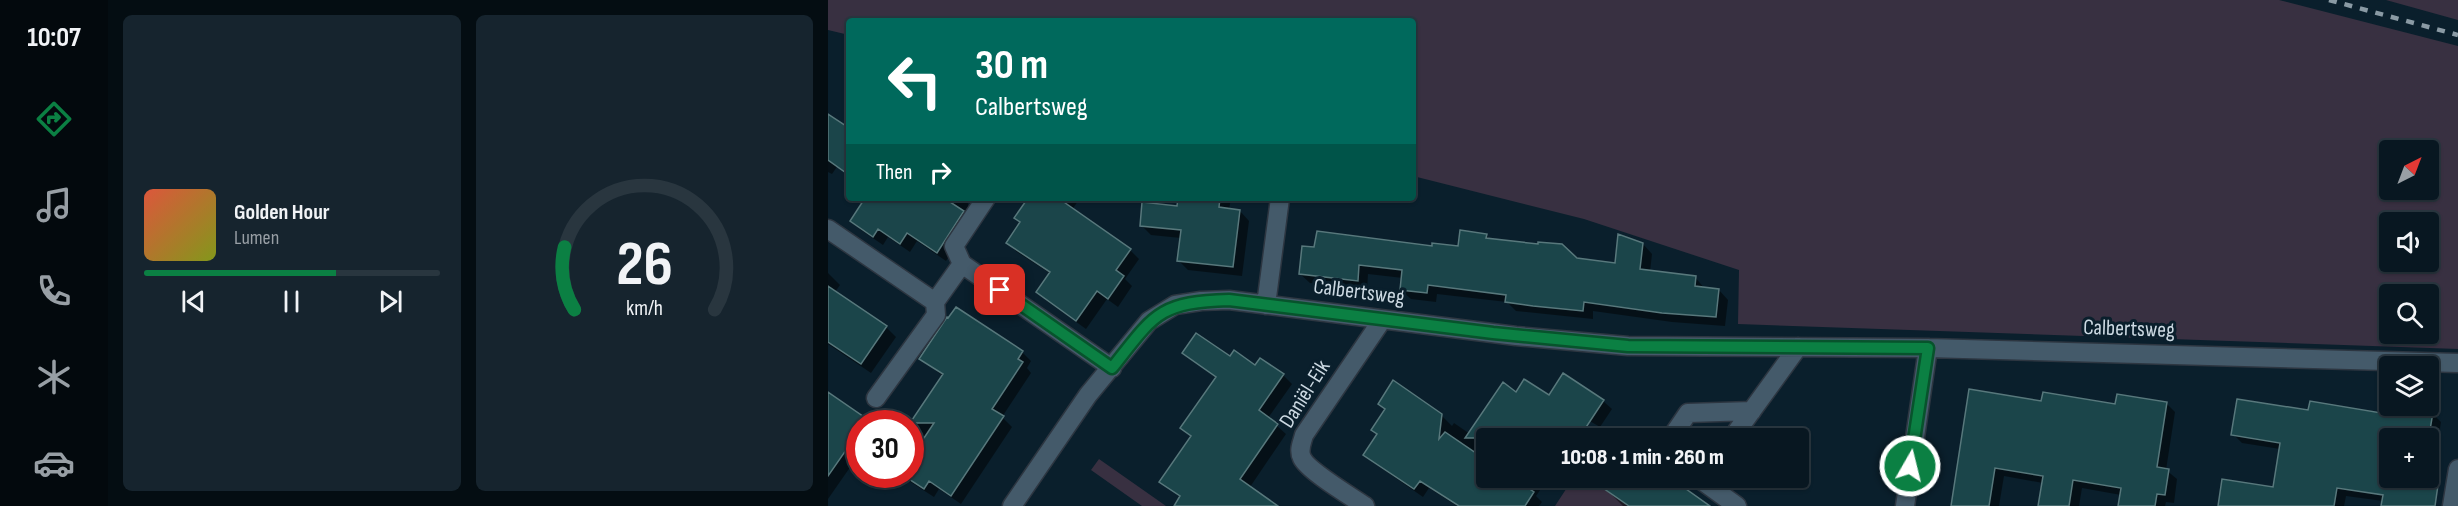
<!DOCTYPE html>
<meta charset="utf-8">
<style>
:root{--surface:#081721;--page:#16242e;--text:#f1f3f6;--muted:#989fa5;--line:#29363f;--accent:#0b8043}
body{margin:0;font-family:"Sofia Sans Condensed",sans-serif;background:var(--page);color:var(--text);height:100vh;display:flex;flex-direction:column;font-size:22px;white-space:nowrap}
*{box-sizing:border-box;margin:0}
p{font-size:20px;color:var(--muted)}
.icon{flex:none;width:33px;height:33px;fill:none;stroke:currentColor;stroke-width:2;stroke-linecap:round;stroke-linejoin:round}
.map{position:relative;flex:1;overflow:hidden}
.sheet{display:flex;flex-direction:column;gap:15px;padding:15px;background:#040d12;width:720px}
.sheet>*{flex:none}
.guide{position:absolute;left:18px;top:18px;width:570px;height:183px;border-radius:6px;box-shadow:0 2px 4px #0004,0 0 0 2px var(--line);background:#00695c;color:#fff;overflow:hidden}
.needle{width:39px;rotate:42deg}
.buttons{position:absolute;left:1551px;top:140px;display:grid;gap:12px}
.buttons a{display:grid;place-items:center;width:60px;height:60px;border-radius:6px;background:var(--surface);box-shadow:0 2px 4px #0004,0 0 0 2px var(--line);font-size:30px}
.speed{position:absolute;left:18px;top:410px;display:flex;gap:12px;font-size:30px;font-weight:700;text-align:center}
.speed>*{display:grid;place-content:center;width:78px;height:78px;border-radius:50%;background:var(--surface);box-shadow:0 2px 4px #0004,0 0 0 2px var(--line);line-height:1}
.speed .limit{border:9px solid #d22;background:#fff;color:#111}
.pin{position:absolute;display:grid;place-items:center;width:51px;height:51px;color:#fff;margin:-26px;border-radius:12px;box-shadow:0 3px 9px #0006}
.me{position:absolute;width:66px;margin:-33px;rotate:8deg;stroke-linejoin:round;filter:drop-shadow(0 0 4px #0008)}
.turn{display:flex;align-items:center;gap:21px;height:126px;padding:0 30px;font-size:27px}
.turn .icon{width:78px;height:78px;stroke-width:2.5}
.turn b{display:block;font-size:42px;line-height:51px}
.then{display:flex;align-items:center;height:57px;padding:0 30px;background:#0003;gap:12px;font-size:22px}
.sheet .card{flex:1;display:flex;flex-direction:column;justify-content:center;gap:9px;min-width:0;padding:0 21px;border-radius:9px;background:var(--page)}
.sheet .dial{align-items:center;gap:0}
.dial svg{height:156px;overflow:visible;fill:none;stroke:var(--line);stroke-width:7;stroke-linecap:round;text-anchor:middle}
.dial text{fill:var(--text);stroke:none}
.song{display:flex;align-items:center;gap:18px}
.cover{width:72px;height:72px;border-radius:9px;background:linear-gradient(135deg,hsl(10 70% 55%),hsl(70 70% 35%))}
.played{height:6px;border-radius:3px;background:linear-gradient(90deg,var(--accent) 65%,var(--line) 65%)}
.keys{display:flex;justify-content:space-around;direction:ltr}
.sheet .tiles{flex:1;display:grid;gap:15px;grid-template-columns:repeat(2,1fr)}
.trip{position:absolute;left:648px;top:428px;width:333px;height:60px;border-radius:6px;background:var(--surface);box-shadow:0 2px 4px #0004,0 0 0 2px var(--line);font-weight:800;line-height:60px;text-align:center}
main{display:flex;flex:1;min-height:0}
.dock{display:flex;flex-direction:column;width:108px;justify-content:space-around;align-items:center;background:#03090d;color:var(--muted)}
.dock .icon{width:42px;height:42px}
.dock .current{color:var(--accent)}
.dock b{font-size:27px;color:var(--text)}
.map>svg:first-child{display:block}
.green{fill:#383041;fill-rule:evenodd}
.shadow{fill:#0007;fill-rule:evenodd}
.building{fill:#1b454a;stroke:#58787c;stroke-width:1.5}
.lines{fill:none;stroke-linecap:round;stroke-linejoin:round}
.minor-casing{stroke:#2d3641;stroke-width:21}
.minor{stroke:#445a6a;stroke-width:18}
.rail{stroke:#8a9aa4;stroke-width:4.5;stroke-dasharray:8 8;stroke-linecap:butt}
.route-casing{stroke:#07532c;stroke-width:15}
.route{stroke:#0b8043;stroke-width:10}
.labels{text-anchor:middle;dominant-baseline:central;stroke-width:6;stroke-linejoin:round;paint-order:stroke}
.street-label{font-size:22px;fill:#ccd9e2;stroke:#0a1f2c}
</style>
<main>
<nav class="dock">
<b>10:07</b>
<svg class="icon current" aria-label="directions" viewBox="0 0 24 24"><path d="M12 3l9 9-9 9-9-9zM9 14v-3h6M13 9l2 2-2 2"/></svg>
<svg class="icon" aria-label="music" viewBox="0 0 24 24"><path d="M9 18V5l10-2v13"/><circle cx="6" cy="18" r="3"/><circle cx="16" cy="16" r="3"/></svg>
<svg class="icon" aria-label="phone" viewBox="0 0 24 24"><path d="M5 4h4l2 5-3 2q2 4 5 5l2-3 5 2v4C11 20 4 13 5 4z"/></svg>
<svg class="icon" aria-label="climate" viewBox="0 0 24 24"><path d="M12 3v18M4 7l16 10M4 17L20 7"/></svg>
<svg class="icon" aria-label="car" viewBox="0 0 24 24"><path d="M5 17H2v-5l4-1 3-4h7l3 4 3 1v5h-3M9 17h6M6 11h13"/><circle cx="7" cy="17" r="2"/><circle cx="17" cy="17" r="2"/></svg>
</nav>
<section class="sheet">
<div class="tiles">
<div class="card">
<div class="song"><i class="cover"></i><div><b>Golden Hour</b><p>Lumen</p></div></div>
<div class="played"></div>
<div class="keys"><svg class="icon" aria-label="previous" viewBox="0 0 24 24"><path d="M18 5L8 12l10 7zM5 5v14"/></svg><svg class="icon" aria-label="pause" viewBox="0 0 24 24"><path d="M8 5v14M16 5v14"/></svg><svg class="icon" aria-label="next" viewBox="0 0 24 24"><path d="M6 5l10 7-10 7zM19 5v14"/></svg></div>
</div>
<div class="card dial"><svg viewBox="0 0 100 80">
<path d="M14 69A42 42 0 1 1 86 69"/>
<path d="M14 69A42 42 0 0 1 9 37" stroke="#0b8043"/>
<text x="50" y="56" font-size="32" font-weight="700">26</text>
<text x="50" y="72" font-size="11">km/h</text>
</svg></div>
</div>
</section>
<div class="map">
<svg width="1630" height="506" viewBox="0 0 1630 506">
<rect width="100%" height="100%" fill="#0a1f2c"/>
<!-- green -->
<path class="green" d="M 0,0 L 1451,0 L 1630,46 L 1630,349 L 910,324 L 911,270 L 756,219 L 585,176 L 585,21 L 21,21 L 21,35 L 0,30 ZM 1562,150 L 1600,150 L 1600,189 L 1562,189 ZM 1562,222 L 1600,222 L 1600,261 L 1562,261 ZM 1562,294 L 1600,294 L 1600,333 L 1562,333 Z
M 1558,0 L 1630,0 L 1630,20 Z
M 271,459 L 338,506 L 314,506 L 263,470 Z
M 746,477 L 778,477 L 772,486 L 801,506 L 727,506 Z"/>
<!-- shadow -->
<path class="shadow" d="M 0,115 L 21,130 L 21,163 L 15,158 L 4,174 L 0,172 Z
M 39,198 L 139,198 L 143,222 L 118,261 L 89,241 L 82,252 L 60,237 L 55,245 L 33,230 L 24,221 Z
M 200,198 L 247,198 L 250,201 L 244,210 L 302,250 L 311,259 L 297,279 L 304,286 L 290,307 L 279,299 L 258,329 L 219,301 L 210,292 L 223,274 L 189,252 L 180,243 L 193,223 Z
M 352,198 L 403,198 L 401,210 L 412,211 L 421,221 L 414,276 L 360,270 L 350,260 L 353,238 L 323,235 L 313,225 L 351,207 Z
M 658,235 L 663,240 L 748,259 L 788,264 L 815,244 L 824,254 L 822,272 L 867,277 L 877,289 L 891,290 L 900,300 L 897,326 L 844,322 L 765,311 L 765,319 L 688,311 L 679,302 L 609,294 L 608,302 L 583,299 L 573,290 L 575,278 L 540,274 L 539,290 L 482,283 L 472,274 L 605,248 L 631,248 Z
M 0,273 L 12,285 L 7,292 L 58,327 L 68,337 L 43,373 L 0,344 Z
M 194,352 L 203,361 L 199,368 L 203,373 L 174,417 L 184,427 L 133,504 L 111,489 L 106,497 L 70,474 L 82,474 L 82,425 L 115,376 L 93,359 Z
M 356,353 L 403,358 L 455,375 L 464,384 L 440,418 L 458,434 L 422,487 L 449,506 L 351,506 L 353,498 L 333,481 L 364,437 L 354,428 L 388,378 Z
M 0,394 L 42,423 L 32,423 L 32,453 L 0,499 Z
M 688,394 L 775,401 L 784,409 L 772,427 L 760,420 L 748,438 L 658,438 L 658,477 L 721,477 L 708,496 L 714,502 L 711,506 L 629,506 L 601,488 L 595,497 L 546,463 L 537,454 L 550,435 L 545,430 L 613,415 L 624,426 L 626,423 L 642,434 Z
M 1215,402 L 1289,405 L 1338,403 L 1347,412 L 1338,470 L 1349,479 L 1346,503 L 1338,502 L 1337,506 L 1292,506 L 1293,495 L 1254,488 L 1251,506 L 1212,506 L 1215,483 L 1176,476 L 1171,506 L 1124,506 Z
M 1482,411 L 1555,415 L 1604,413 L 1613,422 L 1600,506 L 1555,506 L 1555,501 L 1518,496 L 1516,506 L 1477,506 L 1452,449 L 1414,443 L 1405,434 ZM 1562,438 L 1600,438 L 1600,477 L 1562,477 Z
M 780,477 L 838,477 L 880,506 L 795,506 L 774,485 Z"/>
<!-- building -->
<path class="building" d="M 0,114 L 21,128 L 21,175 L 0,160 Z
M 37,198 L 116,198 L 136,211 L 109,253 L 79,233 L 72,244 L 50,229 L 45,237 L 22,221 Z
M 200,198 L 230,198 L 303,249 L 288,270 L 296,276 L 280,299 L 269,291 L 248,321 L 208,292 L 222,272 L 178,243 L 192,222 L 186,218 Z
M 350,198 L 392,198 L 391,207 L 412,210 L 405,267 L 349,261 L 353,230 L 312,226 L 314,202 L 349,206 Z
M 632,230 L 659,234 L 658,238 L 710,244 L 710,242 L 734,244 L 749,258 L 787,263 L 790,234 L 815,243 L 812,269 L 868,276 L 867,286 L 891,289 L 888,317 L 834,313 L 756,302 L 755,311 L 705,306 L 677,302 L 678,295 L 600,285 L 599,293 L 572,290 L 574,270 L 531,265 L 530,281 L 471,274 L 474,246 L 486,247 L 489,231 L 604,246 L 604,243 L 630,246 Z
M 0,286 L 59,326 L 33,364 L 0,342 Z
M 128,307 L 195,351 L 190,359 L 195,362 L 164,409 L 176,416 L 123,496 L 101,481 L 96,489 L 73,474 L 82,474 L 82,459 L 106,423 L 82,423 L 115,374 L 91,359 L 119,317 L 120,318 Z
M 368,333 L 402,356 L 406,350 L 427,365 L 432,358 L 456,374 L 431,410 L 450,424 L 412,479 L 450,506 L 346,506 L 352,496 L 331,482 L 363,436 L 352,428 L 388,377 L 354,353 Z
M 735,373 L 776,400 L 751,438 L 637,438 L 675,382 L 688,392 L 696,379 L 721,395 Z
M 565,380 L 614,414 L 611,439 L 617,432 L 658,460 L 658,477 L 684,477 L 706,492 L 697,506 L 631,506 L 592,481 L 586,489 L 535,455 L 549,434 L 543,430 L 557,409 L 550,404 Z
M 1141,389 L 1213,401 L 1215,392 L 1287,404 L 1289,394 L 1339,402 L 1329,467 L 1341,469 L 1337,495 L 1329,494 L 1327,506 L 1290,506 L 1293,488 L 1245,480 L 1241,506 L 1210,506 L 1215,476 L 1167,468 L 1161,506 L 1123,506 Z
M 0,392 L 39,419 L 37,423 L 32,423 L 32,430 L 0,476 Z
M 1409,399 L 1480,410 L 1482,401 L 1553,413 L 1555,404 L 1605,412 L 1600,442 L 1600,438 L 1562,438 L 1562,477 L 1595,477 L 1594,483 L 1610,485 L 1607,506 L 1553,506 L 1555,495 L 1509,488 L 1506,506 L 1390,506 L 1394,479 L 1445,487 L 1452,443 L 1403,435 Z
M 759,477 L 841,477 L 882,506 L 801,506 Z"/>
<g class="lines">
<!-- minor casing -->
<g class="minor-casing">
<path id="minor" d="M 0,229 L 107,302
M 134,264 L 284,368
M 438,305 L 452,198
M 48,398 L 108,315 L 107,302 L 134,264 L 126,246 L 158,198
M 843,438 L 860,413 L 924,411
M 904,438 L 970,347
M 875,477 L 873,480 L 909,506
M 184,506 L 260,395 L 321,321 L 347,305 L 373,301 L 401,300 L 688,336 L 800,346 L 1100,348 L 1630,363
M 537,506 C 524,497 480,471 474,458 C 470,450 474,443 476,435 L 554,320
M 1077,506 L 1100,348
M 1624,506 L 1630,469"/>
</g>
<!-- minor -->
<use href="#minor" class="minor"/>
<!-- rail -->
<path class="rail" d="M 1501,0 L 1630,35"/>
</g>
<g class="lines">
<!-- route casing -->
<g class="route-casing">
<path id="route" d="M 172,290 L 284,368 C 326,315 330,302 401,300 L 665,333 L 800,346 L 1100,348 L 1082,466"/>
</g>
<!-- route -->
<use href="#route" class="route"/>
</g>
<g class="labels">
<!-- street labels -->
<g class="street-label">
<text transform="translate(531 292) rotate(7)">Calbertsweg</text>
<text transform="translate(1301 329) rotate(2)">Calbertsweg</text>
<text transform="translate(477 394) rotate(-58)">Daniël-Eik</text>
</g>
</g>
</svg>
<div class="buttons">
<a><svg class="needle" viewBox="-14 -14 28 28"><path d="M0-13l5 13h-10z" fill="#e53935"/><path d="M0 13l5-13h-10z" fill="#989fa5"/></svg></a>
<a><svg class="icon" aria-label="sound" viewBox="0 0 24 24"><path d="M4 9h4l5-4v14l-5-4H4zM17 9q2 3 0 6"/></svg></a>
<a><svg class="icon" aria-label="search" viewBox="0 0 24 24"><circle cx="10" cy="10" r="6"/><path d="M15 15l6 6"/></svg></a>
<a><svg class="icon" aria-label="layers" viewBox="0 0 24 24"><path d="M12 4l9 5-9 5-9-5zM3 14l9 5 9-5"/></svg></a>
<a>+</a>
</div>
<div class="speed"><div class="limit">30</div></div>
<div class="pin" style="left:172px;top:290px;background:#d93025"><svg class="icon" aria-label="arrive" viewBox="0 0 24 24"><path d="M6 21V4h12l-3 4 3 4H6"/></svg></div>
<svg class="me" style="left:1082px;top:466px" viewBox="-20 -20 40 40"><circle r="17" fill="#0b8043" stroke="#fff" stroke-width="3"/><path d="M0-11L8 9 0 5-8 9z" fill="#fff"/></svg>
<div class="trip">10:08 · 1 min · 260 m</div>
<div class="guide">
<div class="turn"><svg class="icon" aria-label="left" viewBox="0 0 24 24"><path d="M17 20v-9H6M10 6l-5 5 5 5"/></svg><div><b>30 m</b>Calbertsweg</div></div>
<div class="then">Then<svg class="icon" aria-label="right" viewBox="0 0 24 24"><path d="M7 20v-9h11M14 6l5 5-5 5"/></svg></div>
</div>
</div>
</main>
